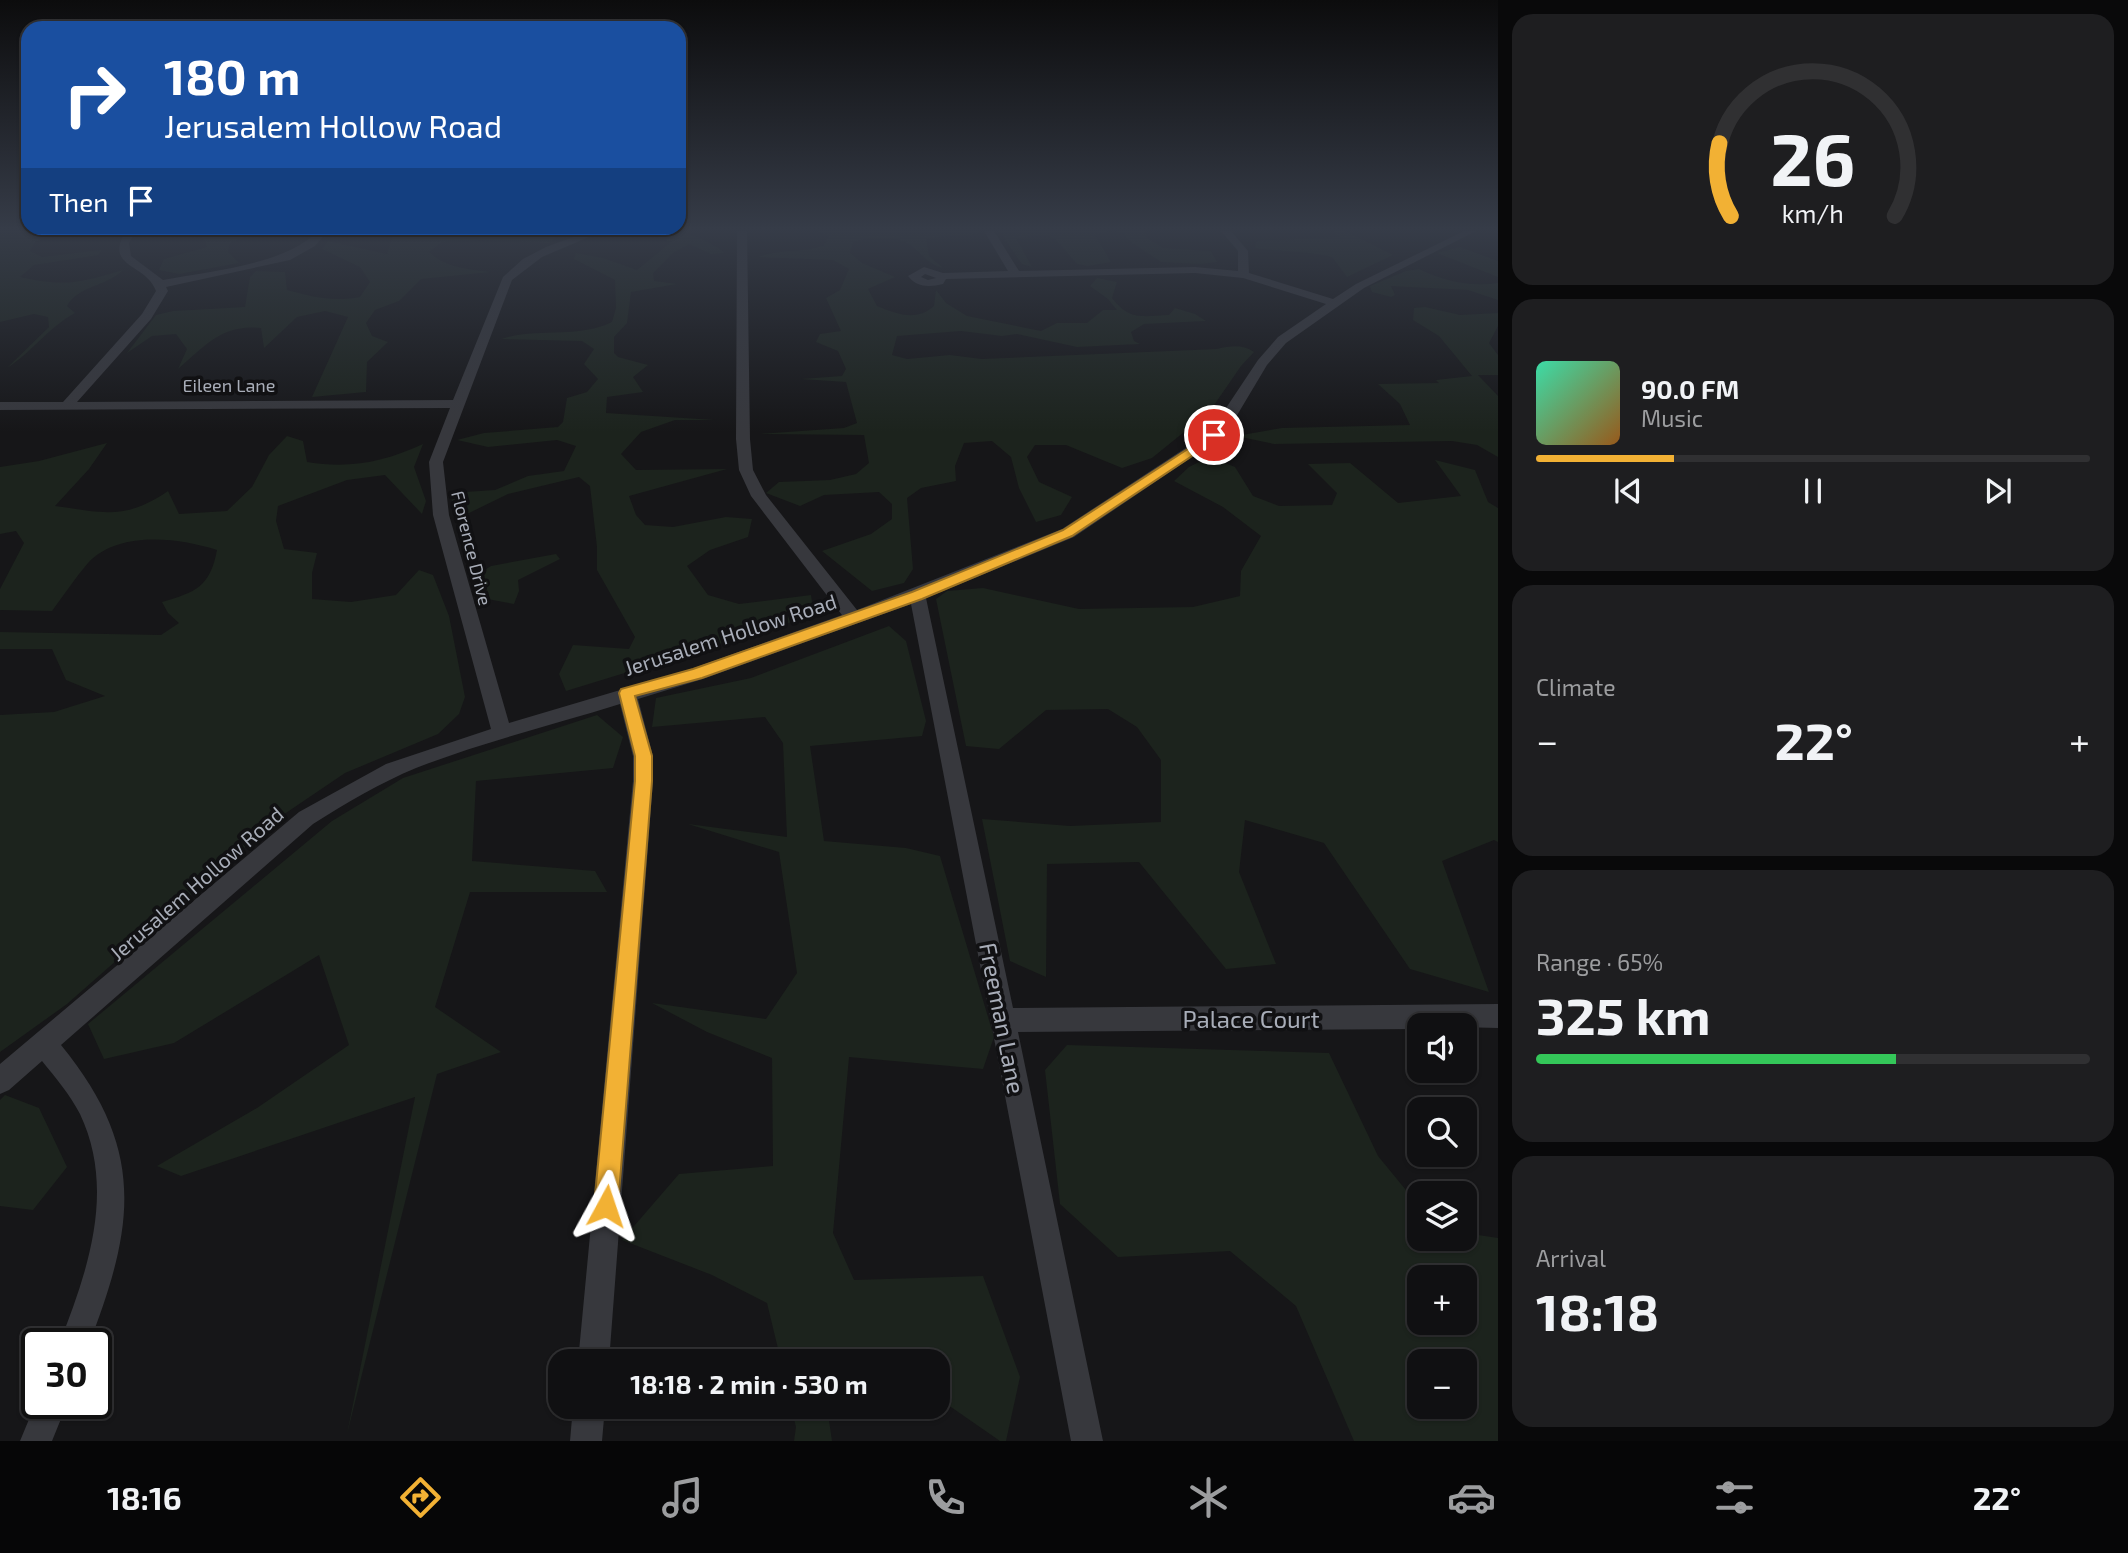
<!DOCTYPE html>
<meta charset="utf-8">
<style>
:root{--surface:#101012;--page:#1e1e20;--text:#f1f3f6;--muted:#9c9d9f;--line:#303032;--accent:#f2b134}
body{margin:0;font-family:"Exo 2",sans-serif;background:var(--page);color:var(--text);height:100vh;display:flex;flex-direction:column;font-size:26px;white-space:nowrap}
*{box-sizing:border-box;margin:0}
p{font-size:23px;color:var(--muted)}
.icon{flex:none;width:38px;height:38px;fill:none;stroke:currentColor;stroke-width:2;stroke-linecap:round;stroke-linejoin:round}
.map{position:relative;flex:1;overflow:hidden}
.sheet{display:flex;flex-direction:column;gap:14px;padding:14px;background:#09090a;width:630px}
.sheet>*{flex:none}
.banner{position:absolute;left:21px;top:21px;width:665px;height:214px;border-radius:21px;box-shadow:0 2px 5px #0004,0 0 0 2px var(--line);background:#1a4fa0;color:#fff;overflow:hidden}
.controls{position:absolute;left:1407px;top:1013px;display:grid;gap:14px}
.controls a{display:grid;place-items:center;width:70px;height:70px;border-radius:14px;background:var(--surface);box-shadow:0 2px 5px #0004,0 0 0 2px var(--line);font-size:35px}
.speed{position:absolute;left:21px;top:1328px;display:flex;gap:14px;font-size:35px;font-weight:700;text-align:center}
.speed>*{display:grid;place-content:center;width:91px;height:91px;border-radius:50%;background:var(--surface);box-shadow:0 2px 5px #0004,0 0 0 2px var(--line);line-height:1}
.speed .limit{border:4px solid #111;border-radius:10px;background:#fff;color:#111}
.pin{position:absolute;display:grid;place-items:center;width:60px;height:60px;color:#fff;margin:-30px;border:4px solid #fff;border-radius:50%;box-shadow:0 2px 7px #0007}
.me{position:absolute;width:77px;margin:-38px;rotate:5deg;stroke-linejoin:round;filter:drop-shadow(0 0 5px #0008)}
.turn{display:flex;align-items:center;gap:24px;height:147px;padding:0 28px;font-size:32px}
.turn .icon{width:91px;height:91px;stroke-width:2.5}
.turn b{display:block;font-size:49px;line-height:60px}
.then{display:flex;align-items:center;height:66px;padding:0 28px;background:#0003;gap:14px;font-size:26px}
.big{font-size:52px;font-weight:700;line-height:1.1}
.sheet .card{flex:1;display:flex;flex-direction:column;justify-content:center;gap:10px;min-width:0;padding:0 24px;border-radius:21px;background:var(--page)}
.sheet .dial{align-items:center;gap:0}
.dial svg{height:182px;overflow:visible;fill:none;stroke:var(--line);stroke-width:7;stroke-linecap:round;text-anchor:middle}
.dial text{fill:var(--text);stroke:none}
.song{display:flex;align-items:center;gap:21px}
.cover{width:84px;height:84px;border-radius:10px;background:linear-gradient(135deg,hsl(160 70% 55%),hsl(30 70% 35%))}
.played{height:7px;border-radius:4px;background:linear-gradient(90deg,var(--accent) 25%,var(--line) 25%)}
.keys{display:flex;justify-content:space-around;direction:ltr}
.heat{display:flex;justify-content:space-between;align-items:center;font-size:38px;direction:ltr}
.charge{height:10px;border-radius:5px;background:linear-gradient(90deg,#34c759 65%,var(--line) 0)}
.trip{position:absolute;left:548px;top:1349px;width:402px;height:70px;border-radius:21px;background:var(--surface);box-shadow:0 2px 5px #0004,0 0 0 2px var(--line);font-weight:700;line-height:70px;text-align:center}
.menu{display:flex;height:112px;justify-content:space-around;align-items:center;background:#060607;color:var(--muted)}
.menu .icon{width:49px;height:49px}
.menu .selected{color:var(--accent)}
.menu b{font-size:32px;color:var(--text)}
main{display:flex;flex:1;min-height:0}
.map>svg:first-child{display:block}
.green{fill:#1c231d;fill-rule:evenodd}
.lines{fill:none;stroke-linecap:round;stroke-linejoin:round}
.minor{fill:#37383d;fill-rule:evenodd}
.route{fill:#f2b134;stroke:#9d7322;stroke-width:2}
.labels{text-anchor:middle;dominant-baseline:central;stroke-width:7;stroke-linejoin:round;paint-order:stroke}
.far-street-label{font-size:18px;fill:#a8adb8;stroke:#111113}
.street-label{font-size:21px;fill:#a8adb8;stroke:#111113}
.near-street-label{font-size:24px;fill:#a8adb8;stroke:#111113}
</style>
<main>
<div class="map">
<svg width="1498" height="1441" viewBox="0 0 1498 1441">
<rect width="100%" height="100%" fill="#161618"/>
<!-- green -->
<path class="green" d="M 0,231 L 61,231 L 35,242 L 30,251 L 42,257 L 101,250 L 99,255 L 34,265 L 20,277 C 65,287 79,283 123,270 C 106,287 79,285 67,306 L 75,313 C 49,327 32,352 7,368 L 49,327 L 48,317 L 34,314 L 0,322 Z
M 152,231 L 256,231 L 230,243 L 228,252 L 239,263 L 179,274 L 159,270 L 164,259 L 207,247 L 203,236 L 184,233 L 138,237 Z
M 394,231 L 539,232 L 556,238 L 549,243 L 479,240 L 442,242 L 429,252 C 446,268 468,269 491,272 L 421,279 L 399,301 L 375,310 L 366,323 L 372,336 L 388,342 L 367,362 L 366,392 L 312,397 L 348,317 L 325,311 L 297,317 L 264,348 L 261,328 C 222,324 205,346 178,369 L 187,349 L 176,334 L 152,336 L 127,353 L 156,315 L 173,311 L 245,307 L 250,277 L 256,271 L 285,272 L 287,290 C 313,297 333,302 360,297 L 370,282 L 360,267 L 322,249 L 328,241 L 387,254 Z
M 644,231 C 678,231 697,232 725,253 L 711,254 L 689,244 L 673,253 L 653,273 L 654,281 L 677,284 L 631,292 L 627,323 L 614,337 L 614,353 L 618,357 L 648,365 L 633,377 L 643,392 L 607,397 L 606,413 L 715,420 L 675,420 L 641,432 L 621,454 L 636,470 L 727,469 L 629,496 L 636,515 L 645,525 L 673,527 L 726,517 L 752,519 L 748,537 L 710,550 L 687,566 L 708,595 L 739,604 L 811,595 L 814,615 L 566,691 L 559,674 L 573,645 L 629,649 L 635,637 L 597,570 L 597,547 L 590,486 L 579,477 L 508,494 L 467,514 L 454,509 L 450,493 L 495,490 L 528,476 L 564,471 L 576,446 L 557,440 L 488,447 L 457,440 L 484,433 L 558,427 L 563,422 L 567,398 L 587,392 L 598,379 L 584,364 L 594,349 L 582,341 L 501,339 C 537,327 578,339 612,322 L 616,308 L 615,280 L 574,259 L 576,253 L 603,258 L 637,270 L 671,242 Z
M 818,231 L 978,231 L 979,234 L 926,238 L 929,256 L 943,268 C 925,264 919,248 903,241 C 889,235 867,239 853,241 L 850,253 L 862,263 L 895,277 L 868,289 L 877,306 C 897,314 916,322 934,306 L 936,290 L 946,303 L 967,316 L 1041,331 L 1057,323 L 1087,323 L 1103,310 L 1117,310 L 1108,299 L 1090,286 L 1097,278 L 1117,282 L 1112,298 C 1130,321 1142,316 1169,315 L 1175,308 L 1195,314 L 1206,321 L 1144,324 L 1131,332 L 1134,341 L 1140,344 L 1077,347 L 1017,334 L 1002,336 L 961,331 L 897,336 L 892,355 L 907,359 L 950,355 L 982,359 L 1217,349 C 1231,346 1242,344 1254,352 L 1241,366 L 1210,411 L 1152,458 L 1122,468 L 1066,445 L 1035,445 L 1027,457 L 1039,482 L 1072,497 L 1061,515 L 1036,522 L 1019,488 L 1011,457 L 992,441 L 964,443 L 955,466 L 956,481 L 921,488 L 907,498 L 913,569 L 904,583 L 872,591 L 822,551 L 871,534 L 892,519 L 892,504 L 879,492 L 824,495 L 800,506 L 766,493 L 779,482 L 830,480 L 856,474 L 869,463 L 864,435 L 759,434 L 844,428 L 857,423 L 846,382 L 801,379 L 842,376 L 846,369 L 838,351 L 816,342 L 820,334 L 841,331 L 826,298 L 840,290 L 849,269 L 833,260 L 758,257 C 779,249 801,253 823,246 L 829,236 Z
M 999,231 L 1110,231 L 1095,235 L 1111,262 L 1088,266 L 1077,264 L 1056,240 L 1048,235 L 1016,238 L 1032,267 L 1022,264 Z
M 1112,231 L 1145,231 L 1146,237 L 1163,248 L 1211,251 L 1217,262 L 1201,264 L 1161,262 L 1131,242 L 1123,233 Z
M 1334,231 L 1345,231 L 1393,255 L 1347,277 L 1332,257 C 1306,251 1281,252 1255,248 L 1256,241 L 1339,237 Z
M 1460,247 L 1498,261 L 1498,277 L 1437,253 Z
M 1419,269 C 1445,281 1469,287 1498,283 L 1498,300 L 1468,290 L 1391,286 L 1395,295 L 1391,297 L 1372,292 L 1370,286 L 1406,271 Z
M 1425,307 L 1460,315 L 1498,313 L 1498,326 L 1489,343 L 1498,355 L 1498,375 L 1478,375 L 1498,396 L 1498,457 L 1477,445 L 1452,441 L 1274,444 L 1236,436 L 1282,428 L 1410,425 L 1400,404 L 1378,384 L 1439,383 L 1436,380 L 1472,376 L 1439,336 L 1413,320 L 1414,308 Z
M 287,436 L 303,441 L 307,462 C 350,469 384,462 423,444 L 414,467 L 426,501 L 422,514 L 385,475 L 347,480 L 278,506 L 276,521 L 284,549 L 317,553 L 312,573 L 312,599 L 351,602 L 396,595 L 419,570 L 433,575 L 449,616 L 465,697 L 459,714 L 438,734 L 345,773 L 277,819 L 67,1004 L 0,1052 L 0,715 L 54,712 L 105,696 L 66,680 L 52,649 L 0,649 L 0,632 L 161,635 L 179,623 L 168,613 L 162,602 C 196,592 210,587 217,550 C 179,538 119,530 88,563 C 75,578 64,595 52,611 L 0,610 L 0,589 L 24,543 L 16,531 L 0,534 L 0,467 L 39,461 L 107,443 L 89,469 L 55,506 C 104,513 126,520 168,491 L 179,514 L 227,511 L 252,487 L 269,455 Z
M 1209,457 L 1235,467 L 1253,496 L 1279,506 L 1332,505 L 1337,493 L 1308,464 L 1350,463 L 1398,503 L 1461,496 L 1435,460 L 1475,470 L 1488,502 L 1498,508 L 1498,842 L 1494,840 L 1442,861 L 1489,992 L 1410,969 L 1324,843 L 1245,820 L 1239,872 L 1276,964 L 1226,969 L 1139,862 L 1047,864 L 1046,977 L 1010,961 L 982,819 L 1070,826 L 1161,822 L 1161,760 L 1137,727 L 1108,709 L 1046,710 L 999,749 L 966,746 L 936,599 L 947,591 L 983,588 L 1079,609 L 1193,607 L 1240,596 L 1241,571 L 1261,536 L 1223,507 L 1174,481 L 1189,467 Z
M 556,554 L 560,559 L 518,580 L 519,591 L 514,604 L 482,598 L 475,576 L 491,566 Z
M 889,626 L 906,641 L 926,721 L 922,736 L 810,746 L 824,841 L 906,848 L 940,856 L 994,1037 L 983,1069 L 849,1057 L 833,1233 L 854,1280 L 983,1276 L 1020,1377 L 1006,1441 L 1000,1441 L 938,1398 L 938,1362 L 781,1361 L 767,1303 L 712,1275 L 622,1240 L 679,1174 L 773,1166 L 772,1058 L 707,1032 L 652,1003 L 766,1019 L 797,973 L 779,852 L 688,824 L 787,837 L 783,743 L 765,717 L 652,727 L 656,698 L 751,678 Z
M 597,715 L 623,737 L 613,768 L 476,781 L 472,861 L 595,871 L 607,892 L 470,892 L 435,1007 L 501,1052 L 437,1074 L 347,1434 L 415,1097 L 181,1176 L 157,1166 L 257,1108 L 349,1045 L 319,955 L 174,1043 L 104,1059 L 88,1024 L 332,821 L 403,778 Z
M 1067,1045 L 1329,1053 L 1378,1156 L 1419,1206 L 1419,1239 L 1465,1239 L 1465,1233 L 1498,1238 L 1498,1441 L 1354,1441 L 1296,1306 L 1230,1251 L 1118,1257 L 1060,1204 L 1045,1070 ZM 1419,1278 L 1465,1278 L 1465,1323 L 1419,1323 ZM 1419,1362 L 1465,1362 L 1465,1407 L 1419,1407 Z
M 5,1095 L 39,1108 L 67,1167 L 33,1210 L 0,1206 L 0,1100 Z
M 791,1407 L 827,1407 L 832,1441 L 794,1441 L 796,1427 Z"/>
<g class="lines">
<!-- minor -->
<path class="minor" d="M 126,231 L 136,231 L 129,243 L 131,256 L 163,280 C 210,271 285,265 318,231 L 328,231 L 315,246 L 290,260 L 166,287 L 168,291 L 151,319 L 77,402 L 453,400 L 503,277 L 523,259 L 546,247 L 590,231 L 603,231 L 542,257 L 512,280 L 443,462 L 449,515 L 509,723 L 691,669 L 842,615 L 751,496 L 739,470 L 736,439 L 737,231 L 747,231 L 750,439 L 753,470 L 766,495 L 857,610 L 1062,529 L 1210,432 L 1258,360 L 1278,337 L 1326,304 L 1243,278 L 1195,273 L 946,279 L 943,284 C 930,287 917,288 908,276 L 924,267 L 943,273 L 1008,271 L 984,231 L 994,231 L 1019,271 L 1195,267 L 1238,271 L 1238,251 L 1221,231 L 1231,231 L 1248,251 L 1249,273 L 1333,299 L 1356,284 L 1464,231 L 1476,231 L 1364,288 L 1286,343 L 1267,365 L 1233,422 L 1220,438 L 1074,537 L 926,598 L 1013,1008 L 1498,1004 L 1498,1028 L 1419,1026 L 1419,1029 L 1018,1032 L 1103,1441 L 1071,1441 L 911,604 L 703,679 L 638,699 L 653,756 L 653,781 L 609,1362 L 578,1362 L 633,781 L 633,756 L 620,704 C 553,725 482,742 416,768 C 380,783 346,803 313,824 L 61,1045 C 146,1149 135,1225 89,1344 L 59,1344 C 88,1271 116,1190 80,1114 C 70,1095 56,1078 42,1061 L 9,1090 L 0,1094 L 0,1064 L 299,812 L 386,764 L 491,729 L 433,515 L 429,462 L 450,408 L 0,410 L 0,402 L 63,402 L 142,314 L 156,291 C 146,263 103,268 126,231 ZM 925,274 L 936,278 L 928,280 L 921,277 Z
M 37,1400 L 37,1404 L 67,1404 L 52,1441 L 20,1441 Z
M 573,1407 L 605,1407 L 602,1441 L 570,1441 Z"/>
</g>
<!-- sky -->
<linearGradient id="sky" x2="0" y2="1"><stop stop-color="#0c0c0d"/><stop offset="0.53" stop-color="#363c48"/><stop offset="1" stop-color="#363c48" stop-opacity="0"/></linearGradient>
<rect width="1498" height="432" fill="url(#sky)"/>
<!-- route -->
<path class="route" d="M 1214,432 L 1220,435 L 1219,438 L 1072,536 L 922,599 L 702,678 L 635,696 L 652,756 L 652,781 L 618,1206 L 614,1215 L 606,1218 L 598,1215 L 594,1206 L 635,781 L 635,756 L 619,693 L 621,689 L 693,669 L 912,592 L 1063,530 Z"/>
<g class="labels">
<!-- far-street labels -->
<g class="far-street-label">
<text x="229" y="385">Eileen Lane</text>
<text transform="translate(472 548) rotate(76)">Florence Drive</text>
</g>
<!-- street labels -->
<g class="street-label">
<text transform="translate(730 634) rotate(-18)">Jerusalem Hollow Road</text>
<text transform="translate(196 883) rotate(-41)">Jerusalem Hollow Road</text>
</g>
<!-- near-street labels -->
<g class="near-street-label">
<text transform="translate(1003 1018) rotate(79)">Freeman Lane</text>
<text x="1251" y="1018">Palace Court</text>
</g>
</g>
</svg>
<div class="controls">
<a><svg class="icon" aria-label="sound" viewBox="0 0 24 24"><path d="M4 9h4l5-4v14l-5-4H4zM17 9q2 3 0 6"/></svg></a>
<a><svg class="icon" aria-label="search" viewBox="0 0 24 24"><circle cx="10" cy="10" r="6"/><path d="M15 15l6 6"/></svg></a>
<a><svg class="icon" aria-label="layers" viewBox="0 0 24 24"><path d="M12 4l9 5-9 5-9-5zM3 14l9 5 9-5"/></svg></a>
<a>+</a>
<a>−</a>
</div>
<div class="speed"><div class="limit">30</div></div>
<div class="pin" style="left:1214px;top:435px;background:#d93025"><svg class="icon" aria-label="arrive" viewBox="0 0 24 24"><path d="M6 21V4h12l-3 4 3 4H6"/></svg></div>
<svg class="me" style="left:606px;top:1206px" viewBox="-20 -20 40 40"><path d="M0-17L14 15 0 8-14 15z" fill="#f2b134" stroke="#fff" stroke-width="4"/></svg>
<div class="trip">18:18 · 2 min · 530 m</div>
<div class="banner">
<div class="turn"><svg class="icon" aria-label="right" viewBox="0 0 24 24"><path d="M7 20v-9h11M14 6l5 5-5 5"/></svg><div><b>180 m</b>Jerusalem Hollow Road</div></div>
<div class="then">Then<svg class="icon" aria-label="arrive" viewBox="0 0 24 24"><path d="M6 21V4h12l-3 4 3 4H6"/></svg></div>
</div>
</div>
<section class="sheet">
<div class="card dial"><svg viewBox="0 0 100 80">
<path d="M14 69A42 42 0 1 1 86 69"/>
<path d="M14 69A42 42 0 0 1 9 37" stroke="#f2b134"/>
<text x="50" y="56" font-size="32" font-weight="700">26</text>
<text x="50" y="72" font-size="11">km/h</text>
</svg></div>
<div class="card">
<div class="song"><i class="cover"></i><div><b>90.0 FM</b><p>Music</p></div></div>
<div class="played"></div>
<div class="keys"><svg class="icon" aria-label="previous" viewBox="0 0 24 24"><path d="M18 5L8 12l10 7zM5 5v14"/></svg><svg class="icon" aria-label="pause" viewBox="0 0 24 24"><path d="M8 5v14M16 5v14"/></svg><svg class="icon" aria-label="next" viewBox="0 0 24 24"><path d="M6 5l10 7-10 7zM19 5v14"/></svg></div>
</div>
<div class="card"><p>Climate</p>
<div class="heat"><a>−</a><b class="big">22°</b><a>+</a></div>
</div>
<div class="card"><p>Range · 65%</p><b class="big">325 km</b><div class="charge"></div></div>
<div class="card"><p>Arrival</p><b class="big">18:18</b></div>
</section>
</main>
<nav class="menu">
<b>18:16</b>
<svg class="icon selected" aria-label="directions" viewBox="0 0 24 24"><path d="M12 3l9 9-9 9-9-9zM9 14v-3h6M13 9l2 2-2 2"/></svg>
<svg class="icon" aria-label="music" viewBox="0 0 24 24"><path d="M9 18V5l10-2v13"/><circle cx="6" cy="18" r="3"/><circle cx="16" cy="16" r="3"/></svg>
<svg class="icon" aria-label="phone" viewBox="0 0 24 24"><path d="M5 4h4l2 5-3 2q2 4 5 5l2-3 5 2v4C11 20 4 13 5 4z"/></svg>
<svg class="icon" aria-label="climate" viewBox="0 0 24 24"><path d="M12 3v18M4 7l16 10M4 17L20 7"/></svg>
<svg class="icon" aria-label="car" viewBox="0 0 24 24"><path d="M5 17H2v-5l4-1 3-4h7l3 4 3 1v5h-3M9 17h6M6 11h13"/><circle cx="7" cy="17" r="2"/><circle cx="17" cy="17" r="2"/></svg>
<svg class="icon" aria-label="filters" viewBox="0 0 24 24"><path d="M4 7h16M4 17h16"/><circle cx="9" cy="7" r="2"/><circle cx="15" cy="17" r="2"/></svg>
<b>22°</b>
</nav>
